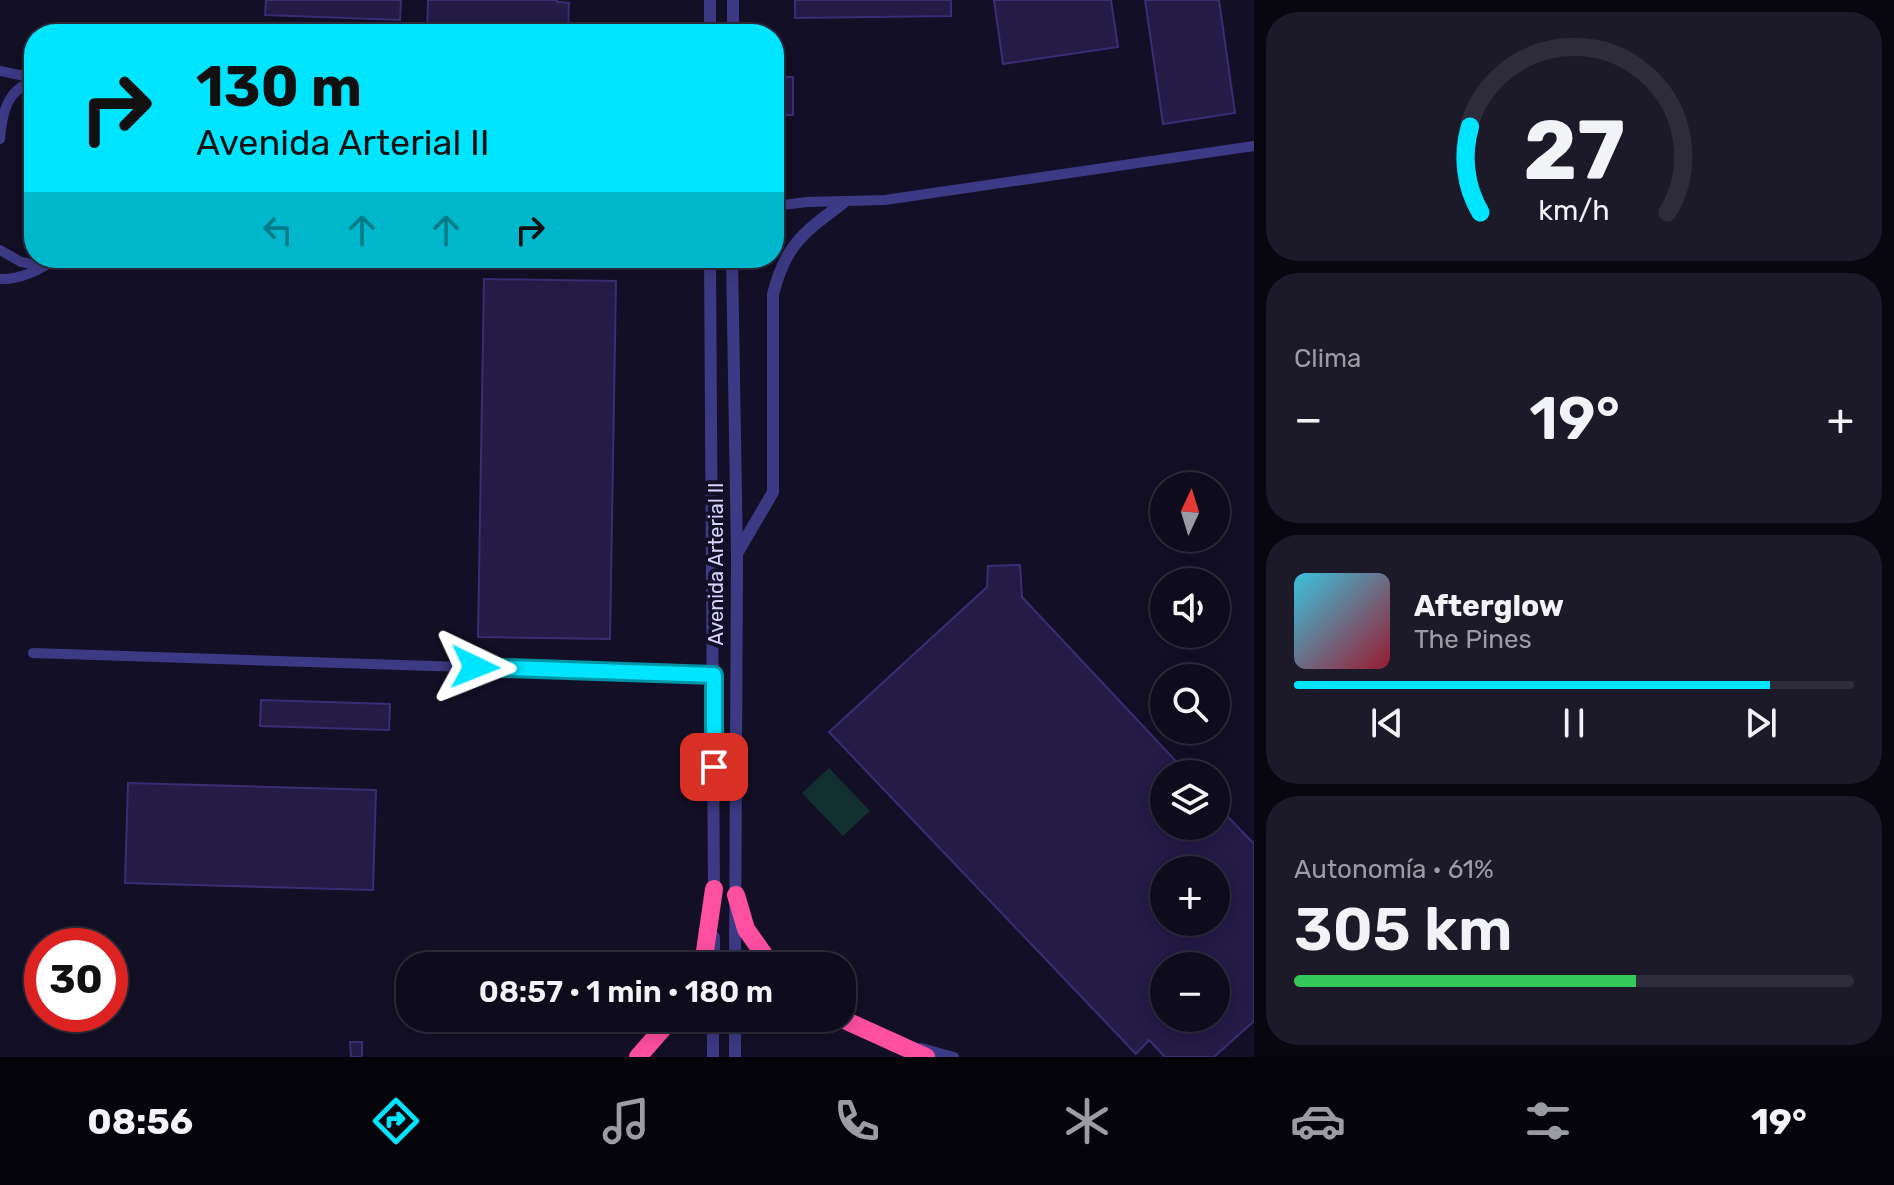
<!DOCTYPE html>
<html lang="es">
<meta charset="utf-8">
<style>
:root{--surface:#0e0b1c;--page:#1c1929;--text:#f1f3f6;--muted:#9b9ba3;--line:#2e2b3b;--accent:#00e5ff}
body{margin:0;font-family:Rubik,sans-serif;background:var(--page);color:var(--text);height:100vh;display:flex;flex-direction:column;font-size:30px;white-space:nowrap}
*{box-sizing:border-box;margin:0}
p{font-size:26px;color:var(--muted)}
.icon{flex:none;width:44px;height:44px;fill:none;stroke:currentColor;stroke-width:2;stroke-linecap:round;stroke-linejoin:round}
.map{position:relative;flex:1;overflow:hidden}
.panel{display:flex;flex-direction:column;gap:12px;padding:12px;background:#08060f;width:640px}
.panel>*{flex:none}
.hud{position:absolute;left:24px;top:24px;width:760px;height:244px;border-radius:32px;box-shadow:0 4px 20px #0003,0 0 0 2px var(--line);background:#00e5ff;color:#111;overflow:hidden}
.needle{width:52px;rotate:4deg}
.tools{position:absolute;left:1150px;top:472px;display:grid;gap:16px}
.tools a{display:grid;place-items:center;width:80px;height:80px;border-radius:50%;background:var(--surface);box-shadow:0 4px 20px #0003,0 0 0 2px var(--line);font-size:40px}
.speed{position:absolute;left:24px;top:928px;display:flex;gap:16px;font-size:40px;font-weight:700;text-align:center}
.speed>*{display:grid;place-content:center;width:104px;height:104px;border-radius:50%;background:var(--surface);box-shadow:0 4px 20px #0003,0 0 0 2px var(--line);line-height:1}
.speed .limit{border:12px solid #d22;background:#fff;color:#111}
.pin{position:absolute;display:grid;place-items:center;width:68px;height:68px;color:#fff;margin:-34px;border-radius:16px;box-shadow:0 4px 12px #0006}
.me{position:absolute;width:88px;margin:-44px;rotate:92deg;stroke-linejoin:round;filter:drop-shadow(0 0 6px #0008)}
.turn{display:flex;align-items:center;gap:28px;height:168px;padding:0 40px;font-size:36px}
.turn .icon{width:104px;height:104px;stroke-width:2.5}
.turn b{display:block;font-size:56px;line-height:68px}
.lanes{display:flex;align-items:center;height:76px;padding:0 40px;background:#0003;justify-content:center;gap:40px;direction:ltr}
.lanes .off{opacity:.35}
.big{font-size:60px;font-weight:600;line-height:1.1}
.panel .card{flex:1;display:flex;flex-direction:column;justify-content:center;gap:12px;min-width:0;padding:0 28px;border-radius:32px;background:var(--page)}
.panel .dial{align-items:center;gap:0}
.dial svg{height:208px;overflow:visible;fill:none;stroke:var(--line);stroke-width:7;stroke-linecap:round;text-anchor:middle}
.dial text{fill:var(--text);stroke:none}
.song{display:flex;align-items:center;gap:24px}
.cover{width:96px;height:96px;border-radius:12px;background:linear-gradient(135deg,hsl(190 70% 55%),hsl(350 70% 35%))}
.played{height:8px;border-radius:4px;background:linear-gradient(90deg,var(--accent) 85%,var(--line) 85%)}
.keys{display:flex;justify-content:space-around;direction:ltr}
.heat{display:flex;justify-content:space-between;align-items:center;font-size:44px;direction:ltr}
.charge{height:12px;border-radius:6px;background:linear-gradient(90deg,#34c759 61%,var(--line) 0)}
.trip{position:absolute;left:396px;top:952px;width:460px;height:80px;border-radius:32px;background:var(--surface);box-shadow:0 4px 20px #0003,0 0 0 2px var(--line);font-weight:600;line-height:80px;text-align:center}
.tabs{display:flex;height:128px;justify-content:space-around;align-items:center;background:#06040b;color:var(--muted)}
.tabs .icon{width:56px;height:56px}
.tabs .active{color:var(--accent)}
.tabs b{font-size:36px;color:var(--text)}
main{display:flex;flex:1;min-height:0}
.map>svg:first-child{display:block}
.green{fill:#12302f}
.building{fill:#241b47;stroke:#3b2d73;stroke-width:2;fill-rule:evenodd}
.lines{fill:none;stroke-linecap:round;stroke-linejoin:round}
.minor{stroke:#3d3a85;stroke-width:10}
.tertiary{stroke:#3d3a85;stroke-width:12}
.motorway{stroke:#ff4fa3;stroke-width:18}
.route-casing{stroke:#0095a6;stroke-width:20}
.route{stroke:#00e5ff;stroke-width:14}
.labels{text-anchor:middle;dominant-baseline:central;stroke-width:8;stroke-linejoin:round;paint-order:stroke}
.street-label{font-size:20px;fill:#d9d4ff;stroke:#130f26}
</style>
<main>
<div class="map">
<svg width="1254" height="1057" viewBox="0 0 1254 1057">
<rect width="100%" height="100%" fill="#130f26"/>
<!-- green -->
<path class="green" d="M 829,768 L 870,811 L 843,836 L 802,793 Z"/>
<!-- building -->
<path class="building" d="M 266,0 L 401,0 L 400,20 L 265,15 Z
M 428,0 L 557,0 L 557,2 L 569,3 L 568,34 L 427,34 Z
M 795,0 L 951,0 L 951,16 L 795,18 Z
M 994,0 L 1111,0 L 1118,47 L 1003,64 Z
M 1145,0 L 1219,0 L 1235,113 L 1163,124 Z
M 774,77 L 793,77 L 793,115 L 774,115 Z
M 484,279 L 616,281 L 610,639 L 478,637 Z
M 1020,565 L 1022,597 L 1188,774 L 1164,774 L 1164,826 L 1216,826 L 1216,804 L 1254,844 L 1254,1021 L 1214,1057 L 1165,1057 L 1149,1040 L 1136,1054 L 829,732 L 987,587 L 988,566 ZM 1164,870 L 1216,870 L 1216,922 L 1164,922 ZM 1164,966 L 1216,966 L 1216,1018 L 1164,1018 Z
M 261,700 L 390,704 L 389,730 L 260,726 Z
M 128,783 L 376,790 L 373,890 L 125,883 Z
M 350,1042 L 362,1042 L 362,1057 L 351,1057 Z"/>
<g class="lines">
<!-- minor -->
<path class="minor" d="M 0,71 L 34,78
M 0,139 C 2,114 7,88 34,82
M 774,206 L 807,202 L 885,200 L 1254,146
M 0,250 L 21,262 L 42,266
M 0,279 C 19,280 41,270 56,258
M 33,653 L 714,675
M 921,1048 L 954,1057"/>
<!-- tertiary -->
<path class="tertiary" d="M 733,0 L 733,34
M 710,34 L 710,0
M 710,258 L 714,895
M 732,258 L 737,555 L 735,966
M 738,552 L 773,492 L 773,294 C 786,244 803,233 843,203
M 714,966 L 714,937
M 713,1057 L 713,1018
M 735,1057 L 735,1018"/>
<!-- motorway -->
<path class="motorway" d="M 736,895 L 746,929 L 772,966
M 699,966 L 705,951 L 714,889
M 840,1018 L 926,1057
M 638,1057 L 672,1018"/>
</g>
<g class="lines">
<!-- route casing -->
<g class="route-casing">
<path id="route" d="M 475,667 L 714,675 L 714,767"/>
</g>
<!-- route -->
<use href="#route" class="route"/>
</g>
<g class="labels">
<!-- street labels -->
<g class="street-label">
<text transform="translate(716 564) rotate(-90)">Avenida Arterial II</text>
</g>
</g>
</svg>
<div class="tools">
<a><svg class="needle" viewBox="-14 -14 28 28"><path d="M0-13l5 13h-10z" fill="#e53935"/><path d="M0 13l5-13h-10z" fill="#9b9ba3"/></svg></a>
<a><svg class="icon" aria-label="sound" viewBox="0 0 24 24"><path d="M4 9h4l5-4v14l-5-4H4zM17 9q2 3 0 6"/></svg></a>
<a><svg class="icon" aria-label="search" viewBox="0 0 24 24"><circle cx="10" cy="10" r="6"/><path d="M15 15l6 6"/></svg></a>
<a><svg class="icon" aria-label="layers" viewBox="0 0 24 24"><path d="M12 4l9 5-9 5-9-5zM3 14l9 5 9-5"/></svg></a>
<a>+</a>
<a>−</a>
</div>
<div class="speed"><div class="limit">30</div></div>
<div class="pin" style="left:714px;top:767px;background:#d93025"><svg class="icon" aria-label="arrive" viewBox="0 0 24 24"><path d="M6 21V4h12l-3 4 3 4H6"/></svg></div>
<svg class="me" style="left:475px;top:667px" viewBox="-20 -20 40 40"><path d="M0-17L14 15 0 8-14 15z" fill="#00e5ff" stroke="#fff" stroke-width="4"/></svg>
<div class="trip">08:57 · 1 min · 180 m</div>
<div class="hud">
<div class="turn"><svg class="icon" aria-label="right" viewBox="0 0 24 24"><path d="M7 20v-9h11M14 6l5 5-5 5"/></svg><div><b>130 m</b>Avenida Arterial II</div></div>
<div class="lanes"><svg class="icon off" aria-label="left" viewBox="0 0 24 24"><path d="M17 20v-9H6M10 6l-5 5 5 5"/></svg><svg class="icon off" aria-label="ahead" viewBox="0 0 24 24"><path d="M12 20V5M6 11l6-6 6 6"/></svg><svg class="icon off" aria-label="ahead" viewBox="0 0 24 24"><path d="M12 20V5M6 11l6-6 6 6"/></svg><svg class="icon" aria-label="right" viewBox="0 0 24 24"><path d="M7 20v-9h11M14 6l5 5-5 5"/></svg></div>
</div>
</div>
<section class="panel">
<div class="card dial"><svg viewBox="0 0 100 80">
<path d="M14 69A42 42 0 1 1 86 69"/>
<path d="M14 69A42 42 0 0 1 10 36" stroke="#00e5ff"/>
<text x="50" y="56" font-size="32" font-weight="700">27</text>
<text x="50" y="72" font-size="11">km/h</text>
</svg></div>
<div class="card"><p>Clima</p>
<div class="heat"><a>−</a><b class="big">19°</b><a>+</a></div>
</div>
<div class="card">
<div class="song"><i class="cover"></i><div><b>Afterglow</b><p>The Pines</p></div></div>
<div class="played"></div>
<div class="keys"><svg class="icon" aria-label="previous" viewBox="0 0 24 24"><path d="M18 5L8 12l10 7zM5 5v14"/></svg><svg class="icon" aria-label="pause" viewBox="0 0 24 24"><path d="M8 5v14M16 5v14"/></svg><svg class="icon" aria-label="next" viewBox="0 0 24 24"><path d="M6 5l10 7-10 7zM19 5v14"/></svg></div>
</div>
<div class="card"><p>Autonomía · 61%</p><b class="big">305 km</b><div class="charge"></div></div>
</section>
</main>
<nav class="tabs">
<b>08:56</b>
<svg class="icon active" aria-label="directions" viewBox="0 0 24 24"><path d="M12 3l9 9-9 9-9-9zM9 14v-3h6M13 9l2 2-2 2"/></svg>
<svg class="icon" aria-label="music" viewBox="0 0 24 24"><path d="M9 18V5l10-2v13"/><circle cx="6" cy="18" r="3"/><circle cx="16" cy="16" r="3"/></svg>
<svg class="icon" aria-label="phone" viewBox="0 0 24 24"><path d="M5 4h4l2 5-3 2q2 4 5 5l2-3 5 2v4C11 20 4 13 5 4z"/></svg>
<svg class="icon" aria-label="climate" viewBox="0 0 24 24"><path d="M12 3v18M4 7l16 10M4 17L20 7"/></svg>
<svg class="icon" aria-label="car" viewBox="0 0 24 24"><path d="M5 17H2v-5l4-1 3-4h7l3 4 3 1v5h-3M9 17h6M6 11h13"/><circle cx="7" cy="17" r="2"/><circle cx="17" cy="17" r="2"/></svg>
<svg class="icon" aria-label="filters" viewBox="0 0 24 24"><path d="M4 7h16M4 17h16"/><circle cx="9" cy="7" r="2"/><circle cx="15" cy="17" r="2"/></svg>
<b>19°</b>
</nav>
